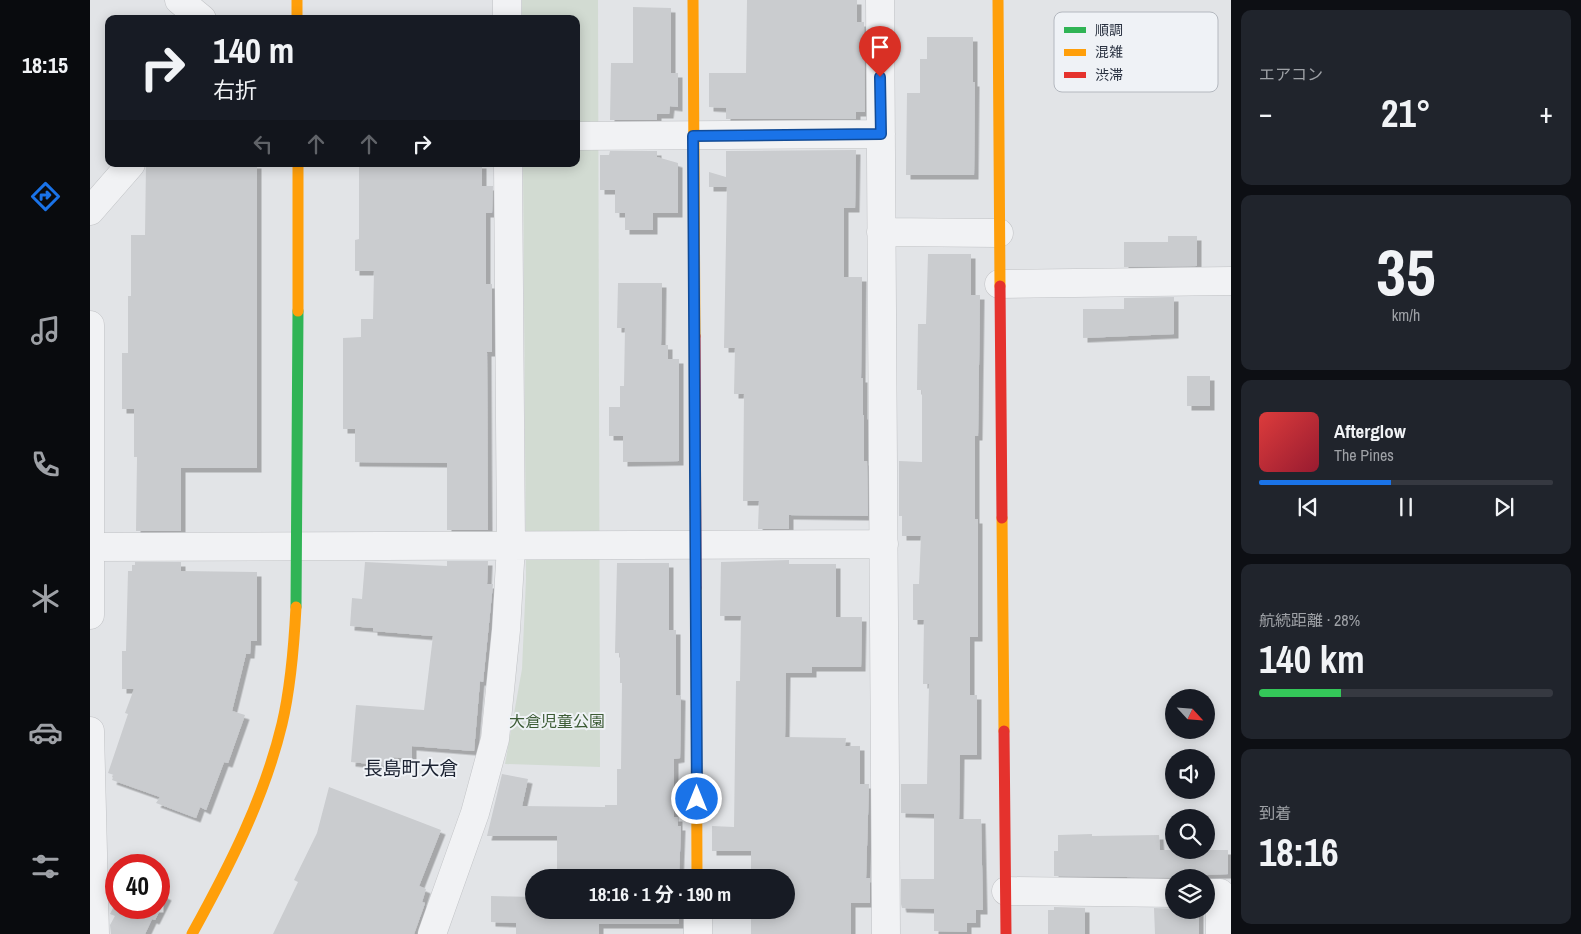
<!DOCTYPE html>
<html lang="ja">
<meta charset="utf-8">
<style>
:root{--surface:#171b24;--page:#20242c;--text:#f1f3f6;--muted:#9ea1a6;--line:#363941;--accent:#1a73e8}
body{margin:0;font-family:"Archivo Narrow","Noto Sans JP",sans-serif;background:var(--page);color:var(--text);height:100vh;display:flex;flex-direction:column;font-size:19px;white-space:nowrap}
*{box-sizing:border-box;margin:0}
p{font-size:16px;color:var(--muted)}
.icon{flex:none;width:28px;height:28px;fill:none;stroke:currentColor;stroke-width:2;stroke-linecap:round;stroke-linejoin:round}
.map{position:relative;flex:1;overflow:hidden}
.panel{display:flex;flex-direction:column;gap:10px;padding:10px;background:#0d0f14;width:350px}
.panel>*{flex:none}
.banner{position:absolute;left:15px;top:15px;width:475px;height:152px;border-radius:10px;box-shadow:0 2px 12px #0003;background:#171b24;color:var(--text);overflow:hidden}
.needle{width:32px;rotate:116deg}
.controls{position:absolute;left:1075px;top:689px;display:grid;gap:10px}
.controls a{display:grid;place-items:center;width:50px;height:50px;border-radius:50%;background:var(--surface);box-shadow:0 2px 12px #0003;font-size:25px}
.speed{position:absolute;left:15px;top:854px;display:flex;gap:10px;font-size:25px;font-weight:700;text-align:center}
.speed>*{display:grid;place-content:center;width:65px;height:65px;border-radius:50%;background:var(--surface);box-shadow:0 2px 12px #0003;line-height:1}
.speed .limit{border:8px solid #d22;background:#fff;color:#111}
.pin{position:absolute;display:grid;place-items:center;width:42px;height:42px;color:#fff;margin:-51px -21px;border-radius:50% 50% 50% 0;rotate:-45deg;box-shadow:0 0 5px #0007}
.pin .icon{rotate:45deg}
.me{position:absolute;width:55px;margin:-28px;rotate:0deg;stroke-linejoin:round;filter:drop-shadow(0 0 4px #0008)}
.turn{display:flex;align-items:center;gap:18px;height:105px;padding:0 25px;font-size:22px}
.turn .icon{width:65px;height:65px;stroke-width:2.5}
.turn b{display:block;font-size:35px;line-height:42px}
.lanes{display:flex;align-items:center;height:48px;padding:0 25px;background:#0003;justify-content:center;gap:25px;direction:ltr}
.lanes .off{opacity:.35}
.big{font-size:38px;font-weight:700;line-height:1.1}
.panel .widget{flex:1;display:flex;flex-direction:column;justify-content:center;gap:8px;min-width:0;padding:0 18px;border-radius:10px;background:var(--page)}
.panel .dial{align-items:center;gap:0}
.dial b{font-size:65px;line-height:1}
.song{display:flex;align-items:center;gap:15px}
.cover{width:60px;height:60px;border-radius:8px;background:linear-gradient(135deg,hsl(0 70% 55%),hsl(350 70% 35%))}
.played{height:5px;border-radius:2px;background:linear-gradient(90deg,var(--accent) 45%,var(--line) 45%)}
.keys{display:flex;justify-content:space-around;direction:ltr}
.heat{display:flex;justify-content:space-between;align-items:center;font-size:28px;direction:ltr}
.charge{height:8px;border-radius:4px;background:linear-gradient(90deg,#34c759 28%,var(--line) 0)}
.trip{position:absolute;left:435px;top:869px;width:270px;height:50px;border-radius:25px;background:var(--surface);box-shadow:0 2px 12px #0003;font-weight:700;line-height:50px;text-align:center}
main{display:flex;flex:1;min-height:0}
.dock{display:flex;flex-direction:column;width:90px;justify-content:space-around;align-items:center;background:#090b0e;color:var(--muted)}
.dock .icon{width:35px;height:35px}
.dock .active{color:var(--accent)}
.dock b{font-size:22px;color:var(--text)}
.map>svg:first-child{display:block}
.green{fill:#d2dbd2}
.building{fill:#cacccf;filter:url(#shadow)}
.lines{fill:none;stroke-linecap:round;stroke-linejoin:round}
.street-casing{stroke:#c0c2c5;stroke-width:29}
.street{stroke:#f1f2f4;stroke-width:28}
.fast{stroke:#30b455;stroke-width:11}
.slow{stroke:#ff9f0a;stroke-width:11}
.jam{stroke:#e5322d;stroke-width:11}
.route-casing{stroke:#114b97;stroke-width:12}
.route{stroke:#1a73e8;stroke-width:9}
.labels{text-anchor:middle;dominant-baseline:central;stroke-width:4;stroke-linejoin:round;paint-order:stroke}
.park-label{font-size:16px;fill:#3d5c36;stroke:#eff2f6}
.quarter-label{font-size:19px;fill:#1b2231;stroke:#eff2f6}
.key{fill:#eff2f6;stroke:#b4b8bf;stroke-width:1}
.key-label{font-size:14px;fill:#293140}
</style>
<main>
<nav class="dock">
<b>18:15</b>
<svg class="icon active" aria-label="directions" viewBox="0 0 24 24"><path d="M12 3l9 9-9 9-9-9zM9 14v-3h6M13 9l2 2-2 2"/></svg>
<svg class="icon" aria-label="music" viewBox="0 0 24 24"><path d="M9 18V5l10-2v13"/><circle cx="6" cy="18" r="3"/><circle cx="16" cy="16" r="3"/></svg>
<svg class="icon" aria-label="phone" viewBox="0 0 24 24"><path d="M5 4h4l2 5-3 2q2 4 5 5l2-3 5 2v4C11 20 4 13 5 4z"/></svg>
<svg class="icon" aria-label="climate" viewBox="0 0 24 24"><path d="M12 3v18M4 7l16 10M4 17L20 7"/></svg>
<svg class="icon" aria-label="car" viewBox="0 0 24 24"><path d="M5 17H2v-5l4-1 3-4h7l3 4 3 1v5h-3M9 17h6M6 11h13"/><circle cx="7" cy="17" r="2"/><circle cx="17" cy="17" r="2"/></svg>
<svg class="icon" aria-label="filters" viewBox="0 0 24 24"><path d="M4 7h16M4 17h16"/><circle cx="9" cy="7" r="2"/><circle cx="15" cy="17" r="2"/></svg>
</nav>
<div class="map">
<svg width="1141" height="934" viewBox="0 0 1141 934">
<defs>
<filter id="shadow"><feDropShadow dx="4.5" dy="4.5" stdDeviation="0" flood-color="#0004"/></filter>
</defs>
<rect width="100%" height="100%" fill="#e2e4e7"/>
<!-- green -->
<path class="green" d="M 432,0 L 508,0 L 510,767 L 415,764 L 432,669 L 436,579 L 433,164 L 486,164 L 486,19 L 432,19 Z"/>
<!-- building -->
<path class="building" d="M 657,0 L 767,0 L 767,22 L 774,22 L 775,112 L 766,112 L 766,119 L 636,119 L 636,108 L 619,107 L 619,73 L 656,73 Z
M 543,7 L 581,8 L 581,73 L 588,73 L 588,107 L 580,106 L 579,114 L 567,114 L 567,120 L 520,120 L 521,63 L 543,63 Z
M 837,37 L 883,37 L 883,82 L 885,82 L 884,175 L 816,175 L 817,93 L 830,93 L 830,59 L 837,59 Z
M 766,150 L 765,208 L 754,208 L 754,277 L 772,277 L 771,378 L 773,378 L 773,415 L 774,415 L 774,461 L 777,461 L 778,516 L 699,515 L 699,529 L 668,529 L 669,501 L 653,501 L 654,394 L 644,394 L 645,348 L 634,348 L 637,187 L 619,187 L 619,172 L 636,177 L 636,151 Z
M 520,151 L 567,151 L 567,157 L 588,163 L 588,213 L 563,213 L 563,230 L 535,230 L 535,213 L 525,213 L 525,190 L 510,190 L 510,155 L 519,155 Z
M 56,164 L 167,164 L 167,468 L 91,468 L 91,531 L 46,531 L 47,457 L 44,457 L 44,409 L 32,409 L 32,353 L 38,353 L 38,296 L 41,296 L 41,235 L 55,235 Z
M 269,164 L 392,164 L 392,186 L 403,186 L 402,213 L 396,213 L 396,284 L 402,284 L 402,352 L 397,352 L 398,530 L 357,530 L 357,463 L 265,462 L 265,429 L 253,429 L 253,338 L 271,337 L 271,319 L 283,319 L 284,271 L 265,271 L 265,240 L 269,239 Z
M 1078,236 L 1107,236 L 1107,266 L 1034,267 L 1034,242 L 1078,242 Z
M 838,254 L 881,254 L 881,295 L 890,295 L 888,436 L 885,436 L 885,519 L 888,519 L 888,637 L 880,637 L 880,695 L 887,695 L 887,755 L 870,755 L 869,819 L 891,819 L 893,910 L 886,910 L 886,923 L 877,923 L 877,932 L 844,931 L 844,909 L 812,908 L 811,904 L 811,879 L 844,879 L 844,814 L 811,813 L 811,784 L 837,784 L 839,684 L 833,684 L 834,620 L 823,620 L 823,584 L 829,584 L 831,536 L 812,536 L 812,516 L 809,516 L 809,461 L 832,462 L 832,390 L 827,390 L 828,324 L 836,324 Z
M 528,283 L 572,283 L 571,345 L 578,345 L 578,359 L 589,359 L 589,461 L 533,462 L 533,436 L 519,436 L 519,407 L 530,407 L 530,386 L 534,386 L 535,328 L 527,328 Z
M 1084,297 L 1084,334 L 993,338 L 993,309 L 1034,309 L 1034,298 Z
M 1097,376 L 1120,376 L 1120,406 L 1097,406 Z
M 699,560 L 699,564 L 746,564 L 746,617 L 772,617 L 771,667 L 722,667 L 722,673 L 696,673 L 695,737 L 756,738 L 755,746 L 770,746 L 770,784 L 779,784 L 776,878 L 780,878 L 780,903 L 761,903 L 761,934 L 661,934 L 661,910 L 696,910 L 696,878 L 661,878 L 661,851 L 622,851 L 622,826 L 644,827 L 646,681 L 650,681 L 651,616 L 630,616 L 631,562 Z
M 357,561 L 398,561 L 397,584 L 403,584 L 393,682 L 390,681 L 384,751 L 322,746 L 322,759 L 302,757 L 301,766 L 261,762 L 266,705 L 334,710 L 343,636 L 283,631 L 283,628 L 260,626 L 262,598 L 272,599 L 275,562 L 357,566 Z
M 45,562 L 91,562 L 91,571 L 167,572 L 167,641 L 161,641 L 160,654 L 156,654 L 142,711 L 155,715 L 138,763 L 134,762 L 116,810 L 110,807 L 106,818 L 66,803 L 70,797 L 22,780 L 24,775 L 18,773 L 38,714 L 35,713 L 44,689 L 32,689 L 32,651 L 36,651 L 38,571 L 42,571 L 42,565 L 45,565 Z
M 527,563 L 579,563 L 579,630 L 586,630 L 586,695 L 591,696 L 590,758 L 584,759 L 584,817 L 588,817 L 588,826 L 591,826 L 589,878 L 467,878 L 467,836 L 397,836 L 412,774 L 438,779 L 432,806 L 515,807 L 515,805 L 527,805 L 527,769 L 531,769 L 532,683 L 530,683 L 530,653 L 525,653 Z
M 239,787 L 351,830 L 329,886 L 336,889 L 332,902 L 335,903 L 324,934 L 183,934 L 208,882 L 204,880 L 227,833 Z
M 1002,834 L 1002,836 L 1069,835 L 1070,850 L 1138,850 L 1138,874 L 1109,875 L 1109,878 L 964,876 L 964,851 L 968,851 L 968,835 Z
M 69,892 L 77,896 L 65,920 L 62,919 L 55,934 L 21,934 L 20,925 L 25,916 L 20,914 L 26,902 L 26,908 L 69,908 Z
M 401,896 L 444,897 L 444,910 L 589,910 L 589,924 L 509,924 L 509,934 L 426,934 L 426,923 L 401,922 Z
M 964,907 L 995,908 L 995,934 L 958,934 L 958,910 L 964,910 Z
M 1064,908 L 1109,910 L 1109,934 L 1065,934 Z"/>
<g class="lines">
<!-- street casing -->
<g class="street-casing">
<path id="street" d="M 89,0 L 112,19
M 417,0 L 417,19
M 790,0 L 796,934
M 486,136 L 791,134
M 0,211 L 41,164
M 791,232 L 909,233
M 909,284 L 1141,281
M 0,325 L 0,615
M 1,547 L 794,544
M 0,731 L 5,934
M 916,891 L 1084,893
M 1116,893 L 1130,893 L 1130,934
M 608,910 L 608,934
M 342,934 L 385,813 L 405,739 L 416,630 L 421,546 L 418,164"/>
</g>
<!-- street -->
<use href="#street" class="street"/>
<!-- fast -->
<path class="fast" d="M 206,607 L 208,311"/>
<!-- slow -->
<path class="slow" d="M 207,0 L 207,19
M 603,0 L 605,336
M 908,0 L 910,286
M 208,311 L 208,164
M 912,518 L 914,731
M 606,588 L 607,878
M 102,934 C 139,867 174,799 192,724 C 201,686 204,646 206,607"/>
<!-- jam -->
<path class="jam" d="M 910,286 L 912,518
M 605,336 L 606,588
M 914,731 L 916,934"/>
</g>
<g class="lines">
<!-- route casing -->
<g class="route-casing">
<path id="route" d="M 607,799 L 603,136 L 791,134 L 790,77"/>
</g>
<!-- route -->
<use href="#route" class="route"/>
</g>
<g class="labels">
<!-- park labels -->
<g class="park-label">
<text x="467" y="721">大倉児童公園</text>
</g>
<!-- quarter labels -->
<g class="quarter-label">
<text x="321" y="768">長島町大倉</text>
</g>
</g>
<!-- legend -->
<rect x="964" y="12" width="164" height="80" rx="8" class="key"/>
<rect x="974" y="27" width="22" height="6" fill="#30b455"/>
<rect x="974" y="49" width="22" height="7" fill="#ff9f0a"/>
<rect x="974" y="72" width="22" height="6" fill="#e5322d"/>
<g class="key-label">
<text x="1005" y="35">順調</text>
<text x="1005" y="57">混雑</text>
<text x="1005" y="80">渋滞</text>
</g>
</svg>
<div class="controls">
<a><svg class="needle" viewBox="-14 -14 28 28"><path d="M0-13l5 13h-10z" fill="#e53935"/><path d="M0 13l5-13h-10z" fill="#9ea1a6"/></svg></a>
<a><svg class="icon" aria-label="sound" viewBox="0 0 24 24"><path d="M4 9h4l5-4v14l-5-4H4zM17 9q2 3 0 6"/></svg></a>
<a><svg class="icon" aria-label="search" viewBox="0 0 24 24"><circle cx="10" cy="10" r="6"/><path d="M15 15l6 6"/></svg></a>
<a><svg class="icon" aria-label="layers" viewBox="0 0 24 24"><path d="M12 4l9 5-9 5-9-5zM3 14l9 5 9-5"/></svg></a>
</div>
<div class="speed"><div class="limit">40</div></div>
<div class="pin" style="left:790px;top:77px;background:#d93025"><svg class="icon" aria-label="arrive" viewBox="0 0 24 24"><path d="M6 21V4h12l-3 4 3 4H6"/></svg></div>
<svg class="me" style="left:607px;top:799px" viewBox="-20 -20 40 40"><circle r="17" fill="#1a73e8" stroke="#fff" stroke-width="3"/><path d="M0-11L8 9 0 5-8 9z" fill="#fff"/></svg>
<div class="trip">18:16 · 1 分 · 190 m</div>
<div class="banner">
<div class="turn"><svg class="icon" aria-label="right" viewBox="0 0 24 24"><path d="M7 20v-9h11M14 6l5 5-5 5"/></svg><div><b>140 m</b>右折</div></div>
<div class="lanes"><svg class="icon off" aria-label="left" viewBox="0 0 24 24"><path d="M17 20v-9H6M10 6l-5 5 5 5"/></svg><svg class="icon off" aria-label="ahead" viewBox="0 0 24 24"><path d="M12 20V5M6 11l6-6 6 6"/></svg><svg class="icon off" aria-label="ahead" viewBox="0 0 24 24"><path d="M12 20V5M6 11l6-6 6 6"/></svg><svg class="icon" aria-label="right" viewBox="0 0 24 24"><path d="M7 20v-9h11M14 6l5 5-5 5"/></svg></div>
</div>
</div>
<section class="panel">
<div class="widget"><p>エアコン</p>
<div class="heat"><a>−</a><b class="big">21°</b><a>+</a></div>
</div>
<div class="widget dial"><b>35</b><p>km/h</p></div>
<div class="widget">
<div class="song"><i class="cover"></i><div><b>Afterglow</b><p>The Pines</p></div></div>
<div class="played"></div>
<div class="keys"><svg class="icon" aria-label="previous" viewBox="0 0 24 24"><path d="M18 5L8 12l10 7zM5 5v14"/></svg><svg class="icon" aria-label="pause" viewBox="0 0 24 24"><path d="M8 5v14M16 5v14"/></svg><svg class="icon" aria-label="next" viewBox="0 0 24 24"><path d="M6 5l10 7-10 7zM19 5v14"/></svg></div>
</div>
<div class="widget"><p>航続距離 · 28%</p><b class="big">140 km</b><div class="charge"></div></div>
<div class="widget"><p>到着</p><b class="big">18:16</b></div>
</section>
</main>
